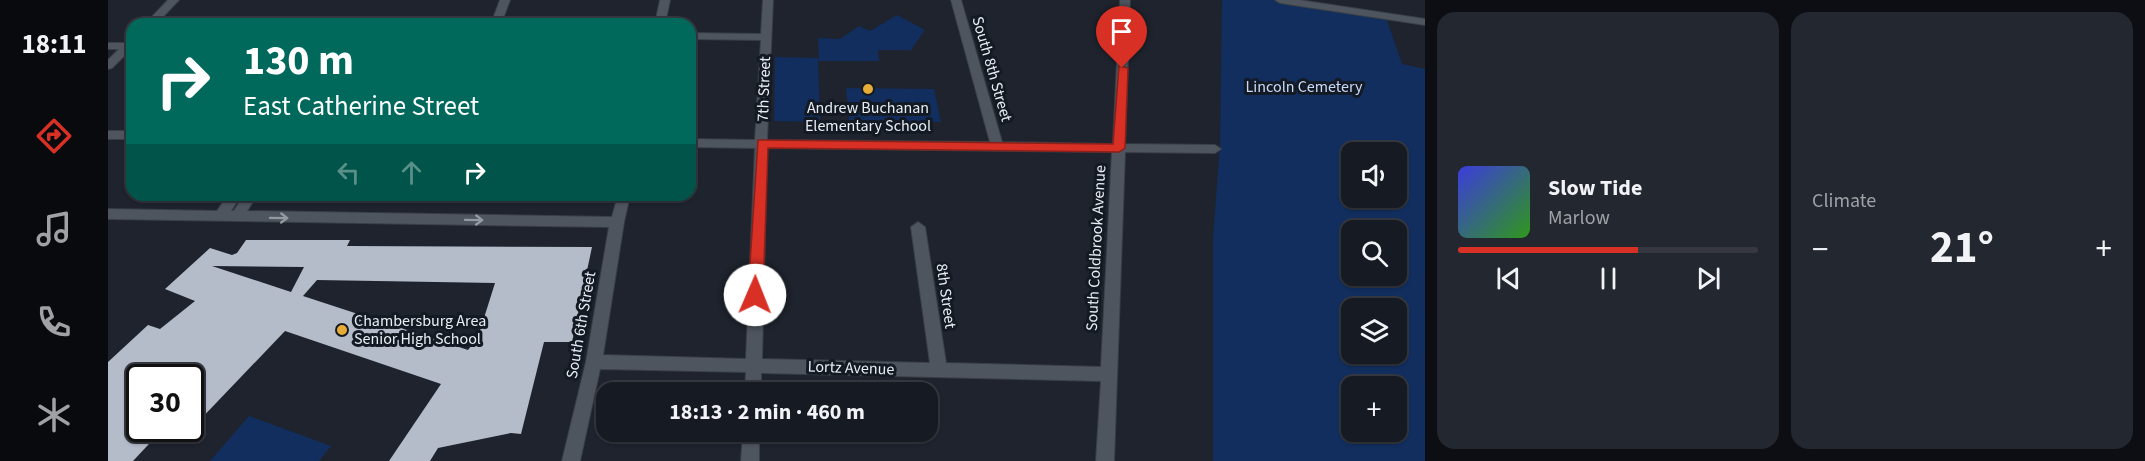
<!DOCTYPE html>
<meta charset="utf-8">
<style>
:root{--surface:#161a22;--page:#23272f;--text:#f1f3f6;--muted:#9ea1a5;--line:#353840;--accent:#d93025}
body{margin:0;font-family:"Source Sans 3",sans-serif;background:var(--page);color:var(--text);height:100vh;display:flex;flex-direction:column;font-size:22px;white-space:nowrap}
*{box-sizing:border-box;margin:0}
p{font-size:20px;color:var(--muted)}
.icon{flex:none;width:33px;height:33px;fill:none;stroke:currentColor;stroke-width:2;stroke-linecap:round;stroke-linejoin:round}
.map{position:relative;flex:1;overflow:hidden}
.drawer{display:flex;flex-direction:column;gap:12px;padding:12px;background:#0c0e13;width:720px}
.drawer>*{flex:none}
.banner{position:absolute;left:18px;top:18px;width:570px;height:183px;border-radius:18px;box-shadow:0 2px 4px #0004,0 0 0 2px var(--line);background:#00695c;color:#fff;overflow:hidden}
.controls{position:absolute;left:1233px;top:142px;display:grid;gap:12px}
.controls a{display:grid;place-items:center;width:66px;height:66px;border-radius:12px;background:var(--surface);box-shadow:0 2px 4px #0004,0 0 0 2px var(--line);font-size:30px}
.speed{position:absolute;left:18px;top:364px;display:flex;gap:12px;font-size:30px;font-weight:700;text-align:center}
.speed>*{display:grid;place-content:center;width:78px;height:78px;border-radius:50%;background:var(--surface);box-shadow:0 2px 4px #0004,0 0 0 2px var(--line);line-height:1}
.speed .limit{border:3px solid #111;border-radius:9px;background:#fff;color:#111}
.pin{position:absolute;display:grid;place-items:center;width:51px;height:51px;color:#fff;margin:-62px -26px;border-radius:50% 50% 50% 0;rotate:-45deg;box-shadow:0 0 6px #0007}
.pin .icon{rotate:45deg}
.me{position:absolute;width:66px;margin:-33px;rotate:1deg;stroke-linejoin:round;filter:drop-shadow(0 0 4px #0008)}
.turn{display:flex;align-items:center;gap:21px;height:126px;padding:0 18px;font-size:27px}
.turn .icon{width:78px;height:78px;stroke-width:2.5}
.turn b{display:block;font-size:42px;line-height:51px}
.lanes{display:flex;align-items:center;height:57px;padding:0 18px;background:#0003;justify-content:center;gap:30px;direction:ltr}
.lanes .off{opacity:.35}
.big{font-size:45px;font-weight:700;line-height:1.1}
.drawer .tile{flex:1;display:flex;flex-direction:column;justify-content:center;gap:9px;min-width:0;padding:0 21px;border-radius:18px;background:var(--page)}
.song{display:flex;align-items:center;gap:18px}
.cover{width:72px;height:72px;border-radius:9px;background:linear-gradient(135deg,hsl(240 70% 55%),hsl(110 70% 35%))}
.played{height:6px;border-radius:3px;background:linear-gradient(90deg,var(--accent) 60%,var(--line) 60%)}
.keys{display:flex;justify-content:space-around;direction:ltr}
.heat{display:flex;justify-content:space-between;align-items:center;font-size:33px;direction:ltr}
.drawer .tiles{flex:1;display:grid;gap:12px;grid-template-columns:repeat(2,1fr)}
.trip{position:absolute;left:488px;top:382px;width:342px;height:60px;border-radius:18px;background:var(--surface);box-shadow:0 2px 4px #0004,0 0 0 2px var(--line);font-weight:700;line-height:60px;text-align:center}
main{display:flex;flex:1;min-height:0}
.menu{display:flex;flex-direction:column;width:108px;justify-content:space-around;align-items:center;background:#090a0e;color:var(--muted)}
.menu .icon{width:42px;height:42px}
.menu .current{color:var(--accent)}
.menu b{font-size:27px;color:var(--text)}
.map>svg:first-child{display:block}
.green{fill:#112e5e;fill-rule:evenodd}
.building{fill:#b4bcc9;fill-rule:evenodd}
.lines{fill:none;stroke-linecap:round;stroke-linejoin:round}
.minor-casing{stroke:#3a3e46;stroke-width:2}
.minor{fill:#4e555f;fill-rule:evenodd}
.oneway{stroke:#9499a2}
.route{fill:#d93025;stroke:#8d1f18;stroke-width:1.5}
.poi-dot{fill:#e7ac36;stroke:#141a23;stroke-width:2}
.labels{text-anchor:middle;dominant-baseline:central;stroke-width:6;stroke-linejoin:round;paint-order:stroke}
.street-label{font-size:16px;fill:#e9edf4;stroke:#141a23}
.park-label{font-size:16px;fill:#c6dafa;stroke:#141a23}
.poi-label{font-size:16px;fill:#e9edf4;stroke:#141a23}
</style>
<main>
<nav class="menu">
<b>18:11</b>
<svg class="icon current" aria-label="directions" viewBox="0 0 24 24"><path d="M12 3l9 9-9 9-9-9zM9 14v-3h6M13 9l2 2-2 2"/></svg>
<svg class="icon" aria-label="music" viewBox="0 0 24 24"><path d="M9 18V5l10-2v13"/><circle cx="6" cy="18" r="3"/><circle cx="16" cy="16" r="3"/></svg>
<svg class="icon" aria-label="phone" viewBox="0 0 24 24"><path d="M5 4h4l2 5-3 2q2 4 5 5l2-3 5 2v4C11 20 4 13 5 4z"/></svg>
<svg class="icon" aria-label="climate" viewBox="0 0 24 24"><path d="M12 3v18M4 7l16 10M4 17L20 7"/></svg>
</nav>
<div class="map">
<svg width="1317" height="461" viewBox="0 0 1317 461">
<rect width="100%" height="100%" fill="#1e232d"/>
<!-- green -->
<path class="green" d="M 1114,0 L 1167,0 L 1279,20 L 1294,64 L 1317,69 L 1317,461 L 1105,461 L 1105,238 L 1112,145 ZM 1244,153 L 1288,153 L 1288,198 L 1244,198 ZM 1244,231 L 1288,231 L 1288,276 L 1244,276 ZM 1244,309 L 1288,309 L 1288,354 L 1244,354 ZM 1244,387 L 1288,387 L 1288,432 L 1244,432 Z
M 789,15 L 817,30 L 803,50 L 770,50 L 771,61 L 711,61 L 710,38 L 732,39 L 751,26 L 762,31 Z
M 667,57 L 710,58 L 712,122 L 666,121 Z
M 738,88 L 826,89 L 833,122 L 741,120 Z
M 141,416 L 223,446 L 211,461 L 102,461 Z"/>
<!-- building -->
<path class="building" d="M 138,240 L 242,240 L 239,246 L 484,247 L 464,342 L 436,342 L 413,434 L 403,433 L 330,448 L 322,461 L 281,461 L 333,384 L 177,331 L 88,424 L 82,422 L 82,378 L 32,378 L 32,429 L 55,429 L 25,461 L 0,461 L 0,362 L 40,325 L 52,329 L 87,301 L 57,289 L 102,248 L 124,255 L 129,253 ZM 104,266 L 196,267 L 183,292 ZM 209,280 L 387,283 L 370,337 L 360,350 L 195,296 Z"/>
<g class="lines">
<!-- minor casing -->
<g class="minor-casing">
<path id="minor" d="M 60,0 L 71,0 L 48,24 L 37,24 Z
M 392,0 L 402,0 L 393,24 L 383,24 Z
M 552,0 L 562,0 L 557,24 L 547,24 Z
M 655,0 L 665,0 L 659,140 L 882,142 L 843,0 L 853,0 L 894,142 L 1005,144 L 1012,0 L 1022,0 L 1017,144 L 1107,145 L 1113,149 L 1107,153 L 1017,152 L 1006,461 L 988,461 L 993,381 L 653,373 L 653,393 L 637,393 L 638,372 L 492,369 L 472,461 L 454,461 L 478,362 L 501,227 L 0,219 L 0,209 L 109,211 L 120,195 L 133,195 L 123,211 L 126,211 L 136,195 L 149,195 L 139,211 L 504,217 L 510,195 L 522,195 L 516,222 L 495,355 L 638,359 L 647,148 L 582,147 L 582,139 L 647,140 L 653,40 L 582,39 L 582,33 L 653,34 ZM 659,148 L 1004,152 L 993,367 L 838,363 L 817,227 L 810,222 L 803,227 L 822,363 L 654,359 Z
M 1167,0 L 1191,0 L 1317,19 L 1317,25 L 1172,3 Z
M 24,39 L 24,48 L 4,68 L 0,69 L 0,60 L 11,49 L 0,49 L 0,43 L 17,43 Z
M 0,131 L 24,131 L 24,139 L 0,139 Z
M 635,432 L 651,432 L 651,461 L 633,461 Z"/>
</g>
<!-- minor -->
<use href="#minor" class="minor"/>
</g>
<!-- one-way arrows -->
<defs><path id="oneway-shaft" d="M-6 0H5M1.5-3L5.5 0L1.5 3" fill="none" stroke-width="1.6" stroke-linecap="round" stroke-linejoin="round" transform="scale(1.5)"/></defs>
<g class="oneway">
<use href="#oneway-shaft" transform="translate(171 218) rotate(1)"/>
<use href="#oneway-shaft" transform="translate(366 220) rotate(1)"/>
</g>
<!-- route -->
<path class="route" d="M 1011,66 L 1020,68 L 1017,148 L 1011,152 L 660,148 L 655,295 L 647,301 L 642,299 L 640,295 L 650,140 L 1005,144 Z"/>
<!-- markers -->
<g class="poi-dot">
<circle cx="760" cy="89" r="6"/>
<circle cx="234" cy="330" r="6"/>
</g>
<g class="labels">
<!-- street labels -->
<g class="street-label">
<text transform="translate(884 69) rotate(74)">South 8th Street</text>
<text transform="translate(656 89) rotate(-88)">7th Street</text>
<text transform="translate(988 248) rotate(-87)">South Coldbrook Avenue</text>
<text transform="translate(838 296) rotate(82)">8th Street</text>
<text transform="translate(473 325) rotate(-80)">South 6th Street</text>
<text transform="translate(743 368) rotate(2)">Lortz Avenue</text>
</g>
<!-- park labels -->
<g class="park-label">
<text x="1196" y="87">Lincoln Cemetery</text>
</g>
<!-- poi labels -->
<g class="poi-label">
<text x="760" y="108">Andrew Buchanan<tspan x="760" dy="18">Elementary School</tspan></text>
<text x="246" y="321" text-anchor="start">Chambersburg Area<tspan x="246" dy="18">Senior High School</tspan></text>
</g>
</g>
</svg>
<div class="controls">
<a><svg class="icon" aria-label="sound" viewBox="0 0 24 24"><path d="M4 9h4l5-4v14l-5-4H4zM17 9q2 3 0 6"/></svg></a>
<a><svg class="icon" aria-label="search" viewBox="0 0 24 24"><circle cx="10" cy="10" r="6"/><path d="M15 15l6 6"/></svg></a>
<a><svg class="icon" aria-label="layers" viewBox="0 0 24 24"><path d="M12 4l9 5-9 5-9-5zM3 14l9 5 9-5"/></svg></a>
<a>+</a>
</div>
<div class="speed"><div class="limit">30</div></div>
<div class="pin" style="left:1014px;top:68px;background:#d93025"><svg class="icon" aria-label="arrive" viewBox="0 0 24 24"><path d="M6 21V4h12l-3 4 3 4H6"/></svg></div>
<svg class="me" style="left:647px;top:295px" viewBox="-20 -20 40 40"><circle r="19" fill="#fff"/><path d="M0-13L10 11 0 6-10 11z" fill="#d93025"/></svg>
<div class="trip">18:13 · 2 min · 460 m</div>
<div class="banner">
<div class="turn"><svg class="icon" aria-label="right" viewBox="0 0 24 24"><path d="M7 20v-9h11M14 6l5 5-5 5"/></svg><div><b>130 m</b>East Catherine Street</div></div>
<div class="lanes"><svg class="icon off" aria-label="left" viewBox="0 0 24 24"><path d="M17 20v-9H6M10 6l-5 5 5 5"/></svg><svg class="icon off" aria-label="ahead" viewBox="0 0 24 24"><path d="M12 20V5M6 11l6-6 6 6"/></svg><svg class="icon" aria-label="right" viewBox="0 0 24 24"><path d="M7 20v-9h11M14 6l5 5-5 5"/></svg></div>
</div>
</div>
<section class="drawer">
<div class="tiles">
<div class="tile">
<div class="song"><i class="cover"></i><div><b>Slow Tide</b><p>Marlow</p></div></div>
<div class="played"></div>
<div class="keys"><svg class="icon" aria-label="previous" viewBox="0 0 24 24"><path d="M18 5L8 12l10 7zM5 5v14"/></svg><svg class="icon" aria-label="pause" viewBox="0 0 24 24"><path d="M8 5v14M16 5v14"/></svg><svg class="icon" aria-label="next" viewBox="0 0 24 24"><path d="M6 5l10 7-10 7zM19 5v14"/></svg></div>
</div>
<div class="tile"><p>Climate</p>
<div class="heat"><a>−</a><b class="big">21°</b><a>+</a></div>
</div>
</div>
</section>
</main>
